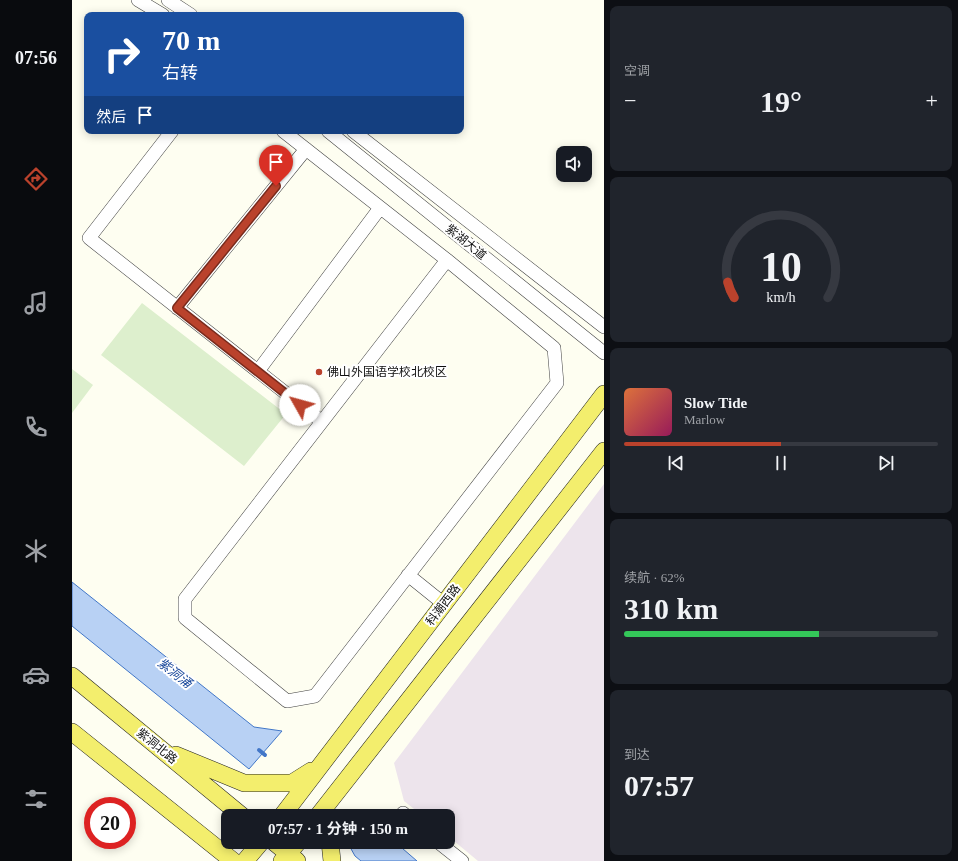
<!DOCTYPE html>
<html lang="zh">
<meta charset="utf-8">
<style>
:root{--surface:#171b24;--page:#20242c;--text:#f1f3f6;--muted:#9ea1a6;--line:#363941;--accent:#ba422c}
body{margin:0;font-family:"Times New Roman","Noto Sans SC",serif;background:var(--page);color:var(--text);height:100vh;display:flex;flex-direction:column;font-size:15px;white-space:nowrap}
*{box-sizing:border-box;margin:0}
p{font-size:13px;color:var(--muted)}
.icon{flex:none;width:22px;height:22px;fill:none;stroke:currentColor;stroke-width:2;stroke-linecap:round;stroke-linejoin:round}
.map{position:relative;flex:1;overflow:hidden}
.sheet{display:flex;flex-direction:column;gap:6px;padding:6px;background:#0d0f14;width:354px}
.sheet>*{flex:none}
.banner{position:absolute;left:12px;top:12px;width:380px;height:122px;border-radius:8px;box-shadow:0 2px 10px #0003;background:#1a4fa0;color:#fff;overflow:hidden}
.tools{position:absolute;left:484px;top:146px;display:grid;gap:8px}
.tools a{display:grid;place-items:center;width:36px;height:36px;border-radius:8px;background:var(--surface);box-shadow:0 2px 10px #0003;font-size:20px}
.speed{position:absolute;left:12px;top:797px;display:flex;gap:8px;font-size:20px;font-weight:700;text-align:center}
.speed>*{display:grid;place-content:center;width:52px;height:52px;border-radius:50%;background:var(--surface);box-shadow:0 2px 10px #0003;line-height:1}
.speed .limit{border:6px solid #d22;background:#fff;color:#111}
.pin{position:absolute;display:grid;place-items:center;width:34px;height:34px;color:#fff;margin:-41px -17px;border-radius:50% 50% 50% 0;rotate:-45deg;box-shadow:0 0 4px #0007}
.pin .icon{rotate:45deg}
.me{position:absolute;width:44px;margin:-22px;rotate:308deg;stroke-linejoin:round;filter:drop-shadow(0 0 3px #0008)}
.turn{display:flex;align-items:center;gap:14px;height:84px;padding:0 12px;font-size:18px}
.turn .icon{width:52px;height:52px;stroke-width:2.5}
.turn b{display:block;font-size:28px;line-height:34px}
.then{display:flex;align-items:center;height:38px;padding:0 12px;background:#0003;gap:8px;font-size:15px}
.big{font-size:30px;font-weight:700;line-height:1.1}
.sheet .tile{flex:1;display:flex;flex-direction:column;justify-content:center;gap:6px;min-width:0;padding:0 14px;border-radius:8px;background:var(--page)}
.sheet .dial{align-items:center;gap:0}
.dial svg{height:104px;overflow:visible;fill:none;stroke:var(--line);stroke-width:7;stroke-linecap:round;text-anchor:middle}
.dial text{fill:var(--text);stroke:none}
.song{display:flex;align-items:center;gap:12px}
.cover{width:48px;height:48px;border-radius:6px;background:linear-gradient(135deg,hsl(20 70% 55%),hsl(330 70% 35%))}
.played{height:4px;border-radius:2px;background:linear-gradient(90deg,var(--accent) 50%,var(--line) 50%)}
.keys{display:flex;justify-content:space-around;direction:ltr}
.heat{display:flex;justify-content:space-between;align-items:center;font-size:22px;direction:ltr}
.charge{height:6px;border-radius:3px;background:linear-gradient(90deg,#34c759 62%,var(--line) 0)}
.trip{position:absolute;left:149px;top:809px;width:234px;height:40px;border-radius:8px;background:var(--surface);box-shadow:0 2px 10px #0003;font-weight:700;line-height:40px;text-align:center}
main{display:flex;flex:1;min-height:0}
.tab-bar{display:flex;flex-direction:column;width:72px;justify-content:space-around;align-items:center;background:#090b0e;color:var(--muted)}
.tab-bar .icon{width:28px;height:28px}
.tab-bar .active{color:var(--accent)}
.tab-bar b{font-size:18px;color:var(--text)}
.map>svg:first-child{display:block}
.industrial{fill:#ede4ec}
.pitch{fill:#ddefcd}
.water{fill:#b8d1f4;stroke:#4277c8}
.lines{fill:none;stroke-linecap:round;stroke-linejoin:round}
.stream{stroke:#4277c8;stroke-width:4}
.minor-casing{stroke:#424242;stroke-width:14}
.major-casing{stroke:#202020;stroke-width:18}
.minor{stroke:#fff;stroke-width:13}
.major{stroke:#f3ee6d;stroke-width:17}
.route-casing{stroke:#792b1d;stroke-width:10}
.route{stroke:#ba422c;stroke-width:7}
.poi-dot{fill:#ba422c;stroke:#fff;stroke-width:1.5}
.labels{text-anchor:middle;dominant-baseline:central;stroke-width:4;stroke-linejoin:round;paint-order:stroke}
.street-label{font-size:12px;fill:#0f0f0f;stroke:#fff}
.poi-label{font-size:12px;fill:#0f0f0f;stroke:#fff;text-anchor:start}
.water-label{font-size:13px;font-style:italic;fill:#1c4a9c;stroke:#fff}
</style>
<main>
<nav class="tab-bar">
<b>07:56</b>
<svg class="icon active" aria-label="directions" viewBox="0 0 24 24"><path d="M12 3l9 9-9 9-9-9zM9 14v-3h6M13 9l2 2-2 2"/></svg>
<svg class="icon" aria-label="music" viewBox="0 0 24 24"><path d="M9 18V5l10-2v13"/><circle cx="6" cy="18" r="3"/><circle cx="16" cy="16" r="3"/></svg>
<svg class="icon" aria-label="phone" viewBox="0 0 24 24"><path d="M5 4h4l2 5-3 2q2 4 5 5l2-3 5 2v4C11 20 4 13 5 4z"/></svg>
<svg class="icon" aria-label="climate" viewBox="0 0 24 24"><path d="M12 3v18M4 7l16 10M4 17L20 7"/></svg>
<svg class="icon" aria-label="car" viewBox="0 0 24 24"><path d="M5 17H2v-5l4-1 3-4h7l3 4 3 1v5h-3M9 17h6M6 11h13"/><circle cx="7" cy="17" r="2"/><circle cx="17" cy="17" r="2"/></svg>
<svg class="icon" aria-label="filters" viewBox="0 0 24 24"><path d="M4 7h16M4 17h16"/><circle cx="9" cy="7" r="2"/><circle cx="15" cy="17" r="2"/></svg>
</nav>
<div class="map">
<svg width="532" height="861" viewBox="0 0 532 861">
<rect width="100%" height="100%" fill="#fefef1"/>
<!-- industrial -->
<path class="industrial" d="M 532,484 L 532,861 L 406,861 L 376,836 L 376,816 L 351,816 L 332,801 L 322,763 Z"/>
<!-- pitch -->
<path class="pitch" d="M 70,303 L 214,414 L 172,466 L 29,355 Z
M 0,369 L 21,385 L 0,413 Z"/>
<!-- water -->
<path class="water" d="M 0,582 L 182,727 L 210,731 L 177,769 L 0,626 Z
M 283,842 L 323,842 L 345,861 L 289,861 L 283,856 L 278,847 Z"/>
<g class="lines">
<!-- stream -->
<path class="stream" d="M 187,750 L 193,755"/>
<!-- minor casing -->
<g class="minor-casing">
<path id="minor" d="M 66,0 L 91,15
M 96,0 L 119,15
M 100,131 L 17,238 L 249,421
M 211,131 L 375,260 L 113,599 L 113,618 L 215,701 L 243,696 L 485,383 L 482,348 L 375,260
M 256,131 L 532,353
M 281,131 L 532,327
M 105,308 L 234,149
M 186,371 L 308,208
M 336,575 L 372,604
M 331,813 L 334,816
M 366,842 L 390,861"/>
</g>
<!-- major casing -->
<g class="major-casing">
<path id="major" d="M 0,676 L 170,816
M 0,732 L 161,861
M 104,755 L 172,783 L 220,783 L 239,771
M 210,816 L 532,394
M 246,816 L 532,451
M 202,842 L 225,861
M 258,842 L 260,861
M 173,861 L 189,842
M 210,861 L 226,842"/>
</g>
<!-- minor -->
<use href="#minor" class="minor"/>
<!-- major -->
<use href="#major" class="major"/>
</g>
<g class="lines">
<!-- route casing -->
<g class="route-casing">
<path id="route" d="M 204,186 L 105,308 L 228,405"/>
</g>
<!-- route -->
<use href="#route" class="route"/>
</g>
<!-- markers -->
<circle class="poi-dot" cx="247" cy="372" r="4"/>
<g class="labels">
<!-- street labels -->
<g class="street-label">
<text transform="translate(394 242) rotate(39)">紫湖大道</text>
<text transform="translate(371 605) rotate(-53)">科潮西路</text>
<text transform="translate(85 746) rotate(39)">紫洞北路</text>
</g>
<!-- poi labels -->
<g class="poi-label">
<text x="255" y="372">佛山外国语学校北校区</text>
</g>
<!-- water labels -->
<g class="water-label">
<text transform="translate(103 673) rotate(38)">紫洞涌</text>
</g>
</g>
</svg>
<div class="tools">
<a><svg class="icon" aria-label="sound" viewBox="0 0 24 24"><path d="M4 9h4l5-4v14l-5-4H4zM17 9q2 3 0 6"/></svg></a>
</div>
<div class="speed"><div class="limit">20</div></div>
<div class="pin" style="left:204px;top:186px;background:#d93025"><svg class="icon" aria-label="arrive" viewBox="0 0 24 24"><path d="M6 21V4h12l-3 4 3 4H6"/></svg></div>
<svg class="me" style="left:228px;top:405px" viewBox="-20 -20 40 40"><circle r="19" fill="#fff"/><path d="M0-13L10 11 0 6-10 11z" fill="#ba422c"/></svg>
<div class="trip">07:57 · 1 分钟 · 150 m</div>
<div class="banner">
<div class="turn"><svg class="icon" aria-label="right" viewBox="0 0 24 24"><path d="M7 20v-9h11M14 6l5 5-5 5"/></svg><div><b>70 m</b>右转</div></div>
<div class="then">然后<svg class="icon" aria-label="arrive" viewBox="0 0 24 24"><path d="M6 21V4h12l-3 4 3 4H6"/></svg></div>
</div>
</div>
<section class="sheet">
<div class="tile"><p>空调</p>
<div class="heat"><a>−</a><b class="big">19°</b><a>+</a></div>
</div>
<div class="tile dial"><svg viewBox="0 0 100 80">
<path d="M14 69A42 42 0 1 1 86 69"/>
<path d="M14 69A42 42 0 0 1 9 57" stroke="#ba422c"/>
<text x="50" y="56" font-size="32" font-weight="700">10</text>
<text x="50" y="72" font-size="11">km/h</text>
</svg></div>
<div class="tile">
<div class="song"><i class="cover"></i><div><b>Slow Tide</b><p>Marlow</p></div></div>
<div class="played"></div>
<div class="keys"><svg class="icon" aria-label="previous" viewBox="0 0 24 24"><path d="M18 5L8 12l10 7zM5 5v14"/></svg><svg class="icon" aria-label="pause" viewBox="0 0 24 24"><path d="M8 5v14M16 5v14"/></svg><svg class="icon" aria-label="next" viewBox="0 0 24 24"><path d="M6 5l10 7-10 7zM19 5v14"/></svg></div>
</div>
<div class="tile"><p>续航 · 62%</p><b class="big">310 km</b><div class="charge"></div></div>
<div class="tile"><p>到达</p><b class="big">07:57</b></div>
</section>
</main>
